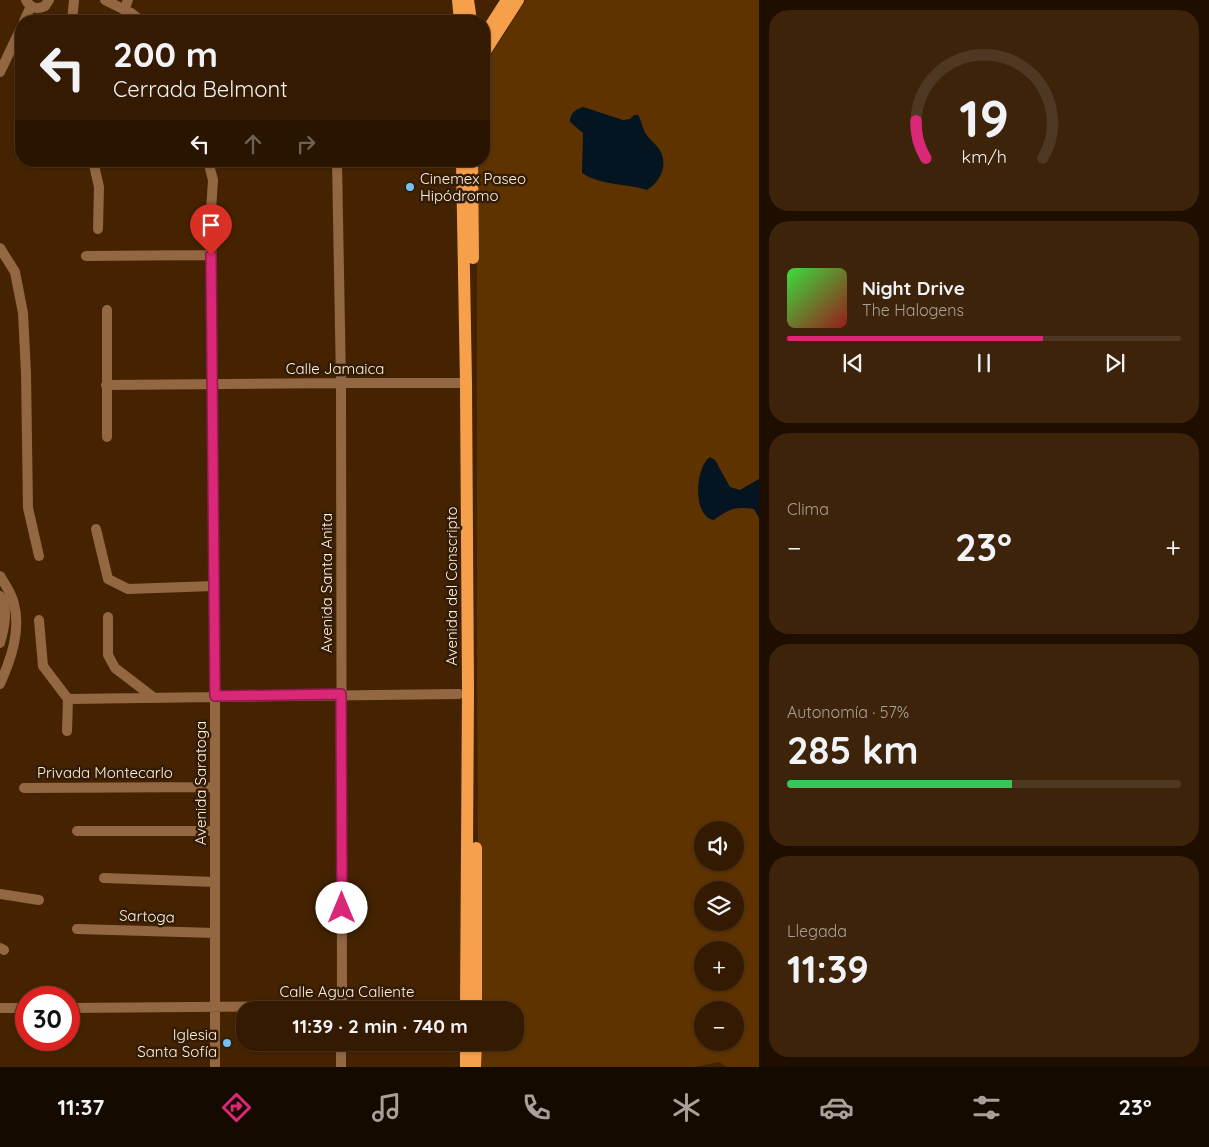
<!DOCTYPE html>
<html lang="es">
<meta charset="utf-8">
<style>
:root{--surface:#341a00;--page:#3c230a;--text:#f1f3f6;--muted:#a9a199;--line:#4e3822;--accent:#db2777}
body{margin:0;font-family:Quicksand,sans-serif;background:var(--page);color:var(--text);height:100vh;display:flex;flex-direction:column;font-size:19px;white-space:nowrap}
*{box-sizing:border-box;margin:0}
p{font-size:16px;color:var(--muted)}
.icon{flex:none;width:28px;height:28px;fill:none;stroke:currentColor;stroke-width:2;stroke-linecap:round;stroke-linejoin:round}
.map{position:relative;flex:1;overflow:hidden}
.side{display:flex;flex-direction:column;gap:10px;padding:10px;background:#1d0e00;width:450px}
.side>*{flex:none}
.guide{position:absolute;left:15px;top:15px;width:475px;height:152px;border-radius:20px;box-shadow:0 1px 4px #0004,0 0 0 1px var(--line);background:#341a00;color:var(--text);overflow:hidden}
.tools{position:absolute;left:694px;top:821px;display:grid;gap:10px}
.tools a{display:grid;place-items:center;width:50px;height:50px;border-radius:50%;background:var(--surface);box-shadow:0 1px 4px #0004,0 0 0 1px var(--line);font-size:25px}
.speed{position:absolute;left:15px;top:986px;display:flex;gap:10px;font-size:25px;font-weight:700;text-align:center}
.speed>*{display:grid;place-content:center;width:65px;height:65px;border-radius:50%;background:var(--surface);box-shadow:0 1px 4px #0004,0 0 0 1px var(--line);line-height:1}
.speed .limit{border:8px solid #d22;background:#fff;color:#111}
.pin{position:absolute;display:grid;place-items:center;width:42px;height:42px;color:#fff;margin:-51px -21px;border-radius:50% 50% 50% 0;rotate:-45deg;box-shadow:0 0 5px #0007}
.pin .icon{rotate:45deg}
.me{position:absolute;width:55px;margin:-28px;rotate:0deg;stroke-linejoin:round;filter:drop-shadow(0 0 4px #0008)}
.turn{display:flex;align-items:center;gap:18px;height:105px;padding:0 15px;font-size:22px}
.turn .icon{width:65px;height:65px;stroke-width:2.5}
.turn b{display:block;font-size:35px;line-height:42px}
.lanes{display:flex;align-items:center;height:48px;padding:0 15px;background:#0003;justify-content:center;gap:25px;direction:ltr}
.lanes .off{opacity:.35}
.big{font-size:38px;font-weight:700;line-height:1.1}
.side .tile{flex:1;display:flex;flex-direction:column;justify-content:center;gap:8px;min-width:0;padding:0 18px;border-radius:20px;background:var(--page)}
.side .dial{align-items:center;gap:0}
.dial svg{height:130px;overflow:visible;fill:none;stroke:var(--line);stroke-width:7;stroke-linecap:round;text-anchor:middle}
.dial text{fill:var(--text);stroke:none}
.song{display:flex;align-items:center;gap:15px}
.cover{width:60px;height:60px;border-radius:8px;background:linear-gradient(135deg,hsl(120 70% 55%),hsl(0 70% 35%))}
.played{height:5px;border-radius:2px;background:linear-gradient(90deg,var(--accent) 65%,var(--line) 65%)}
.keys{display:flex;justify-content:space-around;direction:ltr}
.heat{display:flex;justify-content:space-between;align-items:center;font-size:28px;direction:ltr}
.charge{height:8px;border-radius:4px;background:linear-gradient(90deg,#34c759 57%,var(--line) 0)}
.trip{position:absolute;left:236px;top:1001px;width:288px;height:50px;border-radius:20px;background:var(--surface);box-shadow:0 1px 4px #0004,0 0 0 1px var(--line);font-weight:700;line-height:50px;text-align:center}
.tab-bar{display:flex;height:80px;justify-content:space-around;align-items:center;background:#150a00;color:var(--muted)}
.tab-bar .icon{width:35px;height:35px}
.tab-bar .active{color:var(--accent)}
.tab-bar b{font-size:22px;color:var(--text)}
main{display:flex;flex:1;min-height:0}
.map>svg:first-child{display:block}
.green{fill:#5e3300;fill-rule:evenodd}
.water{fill:#041420}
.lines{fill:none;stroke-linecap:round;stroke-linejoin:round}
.minor{stroke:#926742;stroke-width:10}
.major{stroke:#f7a04b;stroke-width:12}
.route-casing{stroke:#8e194d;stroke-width:12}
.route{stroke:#db2777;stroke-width:9}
.poi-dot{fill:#75c0f6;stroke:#341c04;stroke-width:2}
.labels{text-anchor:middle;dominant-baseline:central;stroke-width:5;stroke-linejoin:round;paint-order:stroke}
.poi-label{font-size:15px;fill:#fcf1e7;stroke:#341c04;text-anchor:start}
.street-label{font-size:15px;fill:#fcf1e7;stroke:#341c04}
</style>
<main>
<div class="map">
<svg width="759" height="1067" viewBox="0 0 759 1067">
<rect width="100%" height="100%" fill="#452300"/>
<!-- green -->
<path class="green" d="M 526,0 L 759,0 L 759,1067 L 727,1067 L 719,1062 L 694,1067 L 480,1067 L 480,1043 L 515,1042 L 515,1010 L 479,1010 L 477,677 L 477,161 L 484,161 L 484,66 ZM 702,830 L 735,830 L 735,862 L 702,862 ZM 702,890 L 735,890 L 735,922 L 702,922 ZM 702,950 L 735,950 L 735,982 L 702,982 ZM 702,1010 L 735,1010 L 735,1042 L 702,1042 Z"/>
<!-- water -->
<path class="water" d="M 583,107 L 623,120 L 630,119 L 634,115 L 638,115 C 642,121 642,128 646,134 C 649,139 655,143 659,149 C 669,164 661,181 647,190 C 625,183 602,186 582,173 L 583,133 L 570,122 C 570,113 575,110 583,107 Z
M 710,457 L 715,460 L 730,487 L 740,490 L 759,479 L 759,518 L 754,509 C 735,506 729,509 714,520 C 692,517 695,467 710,457 Z"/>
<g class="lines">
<!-- minor -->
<path class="minor" d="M 26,0 C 30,8 37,10 45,6 L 49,0
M 105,0 L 131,13 L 141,21
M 124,10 L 128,0
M 24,21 L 31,6
M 72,21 L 74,0
M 0,72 L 21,28
M 93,161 L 99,187 L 98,229
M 208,161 L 213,180 L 211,211 L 215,696 L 215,1067
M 337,161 L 341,383 L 342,1010
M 0,248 L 15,272 L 23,313 L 26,373 L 28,508 L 39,556
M 86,256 L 211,255
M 107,310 L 107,437
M 106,385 L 341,383 L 459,383
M 96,529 L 108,579 L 128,589 L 214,586
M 0,576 C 5,584 12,594 14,604 C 21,631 11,659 0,684
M 0,596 C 9,609 4,629 0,643
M 108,617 L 108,655 L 115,668 L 153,697
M 39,620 L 43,666 L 68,699
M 68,699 L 459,694
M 67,731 L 68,699
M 24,788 L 215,787
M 77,831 L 214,831
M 104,878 L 215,882
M 0,894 L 39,900
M 77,929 L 215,933
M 0,948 L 4,950
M 0,1008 L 26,1008
M 69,1008 L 473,1005
M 341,1067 L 341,1042"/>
<!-- major -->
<path class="major" d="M 458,0 L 460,21
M 468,0 L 471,21
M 484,36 L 507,0
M 484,53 L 518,0
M 462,161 L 466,383 L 468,691 L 466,1010
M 472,161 L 473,258
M 476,848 L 476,1010
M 466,1067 L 466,1042
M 475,1067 L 476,1042"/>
</g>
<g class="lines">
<!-- route casing -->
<g class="route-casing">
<path id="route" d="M 211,255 L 215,696 L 341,694 L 342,908"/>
</g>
<!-- route -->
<use href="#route" class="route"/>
</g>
<!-- markers -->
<g class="poi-dot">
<circle cx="410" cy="187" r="5"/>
<circle cx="227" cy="1043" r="5"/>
</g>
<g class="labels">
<!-- poi labels -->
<g class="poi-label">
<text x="420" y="178">Cinemex Paseo<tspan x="420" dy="17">Hipódromo</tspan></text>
<text x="217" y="1034" text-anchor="end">Iglesia<tspan x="217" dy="17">Santa Sofía</tspan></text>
</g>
<!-- street labels -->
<g class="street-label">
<text x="335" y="368">Calle Jamaica</text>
<text transform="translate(326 583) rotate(-90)">Avenida Santa Anita</text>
<text transform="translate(451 586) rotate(-90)">Avenida del Conscripto</text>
<text x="105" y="772">Privada Montecarlo</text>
<text transform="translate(200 783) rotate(-90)">Avenida Saratoga</text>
<text transform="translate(147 916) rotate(2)">Sartoga</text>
<text x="347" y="991">Calle Agua Caliente</text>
</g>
</g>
</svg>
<div class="tools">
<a><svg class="icon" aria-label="sound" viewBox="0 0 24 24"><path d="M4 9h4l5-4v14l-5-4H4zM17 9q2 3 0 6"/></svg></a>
<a><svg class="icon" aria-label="layers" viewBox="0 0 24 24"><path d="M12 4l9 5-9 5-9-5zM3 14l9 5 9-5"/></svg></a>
<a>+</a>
<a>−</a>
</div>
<div class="speed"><div class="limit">30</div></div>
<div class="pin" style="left:211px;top:255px;background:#d93025"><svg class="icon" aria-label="arrive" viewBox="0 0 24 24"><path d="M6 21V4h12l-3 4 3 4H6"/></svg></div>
<svg class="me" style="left:342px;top:908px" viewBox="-20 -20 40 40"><circle r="19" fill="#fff"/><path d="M0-13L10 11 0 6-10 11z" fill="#db2777"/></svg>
<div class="trip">11:39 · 2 min · 740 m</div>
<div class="guide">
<div class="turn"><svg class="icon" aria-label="left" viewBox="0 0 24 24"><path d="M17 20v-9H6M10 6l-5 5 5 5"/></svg><div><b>200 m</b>Cerrada Belmont</div></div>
<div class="lanes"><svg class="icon" aria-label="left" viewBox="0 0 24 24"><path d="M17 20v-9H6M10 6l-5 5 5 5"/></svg><svg class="icon off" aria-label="ahead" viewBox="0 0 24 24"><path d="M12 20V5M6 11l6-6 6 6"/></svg><svg class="icon off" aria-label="right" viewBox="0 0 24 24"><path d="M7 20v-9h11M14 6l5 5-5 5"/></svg></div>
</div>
</div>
<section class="side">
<div class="tile dial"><svg viewBox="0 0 100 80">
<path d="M14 69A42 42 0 1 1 86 69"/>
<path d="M14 69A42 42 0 0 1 8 46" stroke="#db2777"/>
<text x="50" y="56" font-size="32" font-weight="700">19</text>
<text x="50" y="72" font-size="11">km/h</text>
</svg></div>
<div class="tile">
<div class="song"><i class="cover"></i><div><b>Night Drive</b><p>The Halogens</p></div></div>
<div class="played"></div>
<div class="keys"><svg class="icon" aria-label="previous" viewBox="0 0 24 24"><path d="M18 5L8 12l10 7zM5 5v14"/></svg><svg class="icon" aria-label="pause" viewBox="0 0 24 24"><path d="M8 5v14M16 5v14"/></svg><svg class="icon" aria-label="next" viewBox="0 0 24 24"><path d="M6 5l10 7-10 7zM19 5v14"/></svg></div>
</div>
<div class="tile"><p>Clima</p>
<div class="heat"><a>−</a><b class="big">23°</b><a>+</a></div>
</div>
<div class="tile"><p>Autonomía · 57%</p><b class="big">285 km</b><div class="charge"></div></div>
<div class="tile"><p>Llegada</p><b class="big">11:39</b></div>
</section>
</main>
<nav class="tab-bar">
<b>11:37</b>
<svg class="icon active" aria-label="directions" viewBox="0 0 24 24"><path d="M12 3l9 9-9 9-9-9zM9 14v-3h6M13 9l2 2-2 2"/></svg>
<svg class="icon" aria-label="music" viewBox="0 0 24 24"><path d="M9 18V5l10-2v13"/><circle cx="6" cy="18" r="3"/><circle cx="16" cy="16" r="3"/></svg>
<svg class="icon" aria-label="phone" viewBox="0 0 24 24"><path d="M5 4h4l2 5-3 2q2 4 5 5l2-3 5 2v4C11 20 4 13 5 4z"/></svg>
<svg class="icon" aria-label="climate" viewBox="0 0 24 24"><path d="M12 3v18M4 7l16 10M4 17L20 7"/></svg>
<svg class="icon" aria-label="car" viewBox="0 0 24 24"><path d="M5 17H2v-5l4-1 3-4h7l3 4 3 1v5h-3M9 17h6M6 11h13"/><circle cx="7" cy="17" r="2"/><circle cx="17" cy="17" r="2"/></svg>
<svg class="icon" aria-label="filters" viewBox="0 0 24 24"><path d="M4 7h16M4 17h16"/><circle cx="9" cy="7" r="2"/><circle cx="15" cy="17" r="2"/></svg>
<b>23°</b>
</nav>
